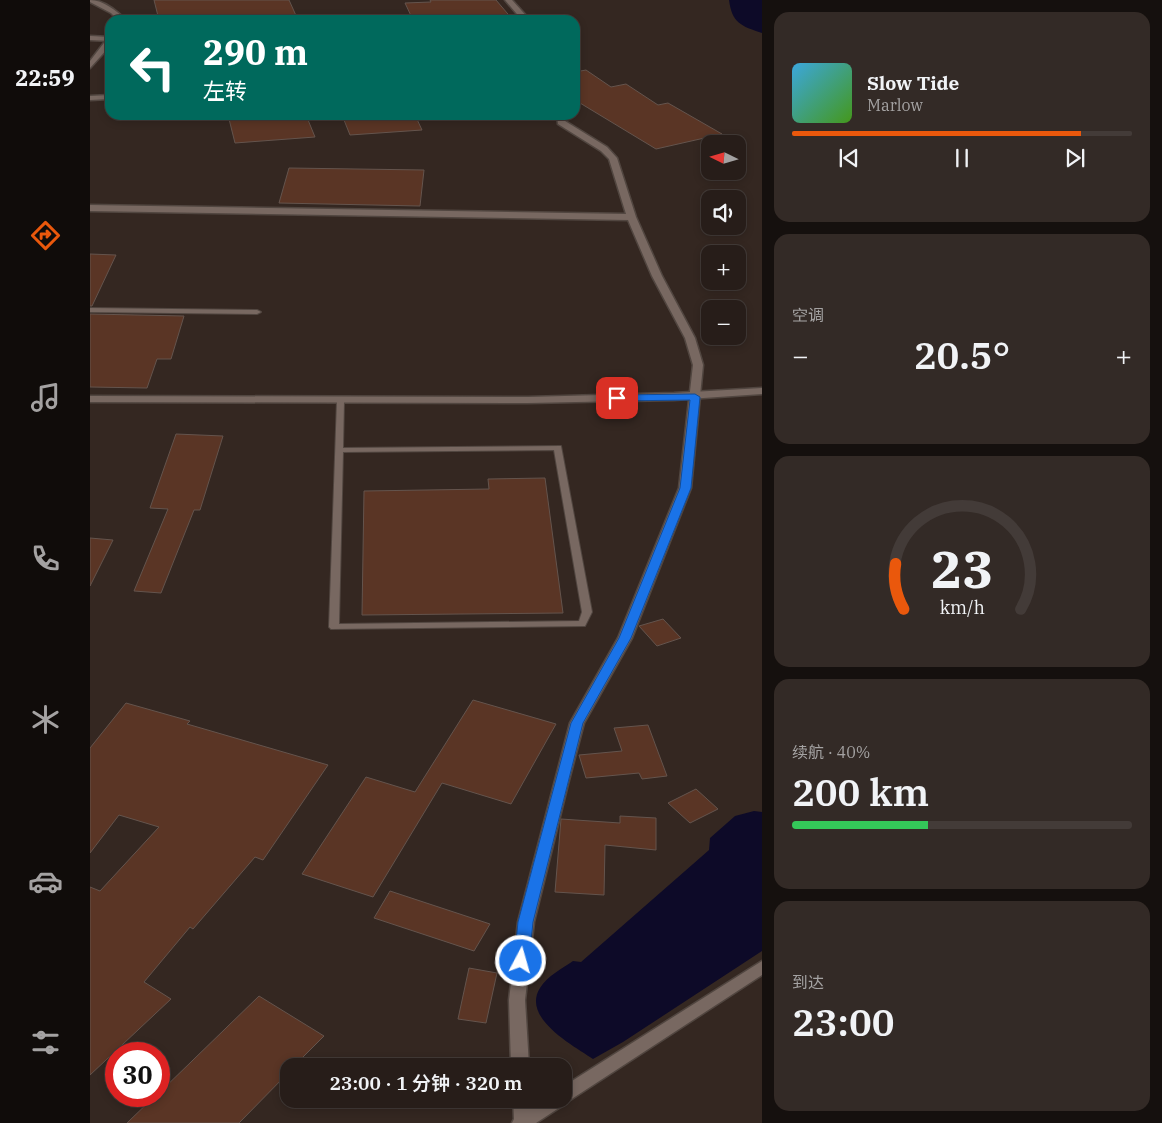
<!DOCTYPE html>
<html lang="zh">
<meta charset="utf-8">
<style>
:root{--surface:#271d19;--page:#332a26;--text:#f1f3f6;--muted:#a4a2a2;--line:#433b38;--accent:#ea580c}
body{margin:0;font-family:"IBM Plex Serif","Noto Sans SC",serif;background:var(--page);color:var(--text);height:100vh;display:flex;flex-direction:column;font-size:19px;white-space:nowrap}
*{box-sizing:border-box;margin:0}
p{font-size:16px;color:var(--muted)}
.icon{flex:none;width:28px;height:28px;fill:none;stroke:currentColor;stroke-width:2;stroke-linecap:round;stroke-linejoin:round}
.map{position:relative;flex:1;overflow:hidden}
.details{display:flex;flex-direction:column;gap:12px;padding:12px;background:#15100e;width:400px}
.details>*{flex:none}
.hud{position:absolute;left:15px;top:15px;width:475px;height:105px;border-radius:15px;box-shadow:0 2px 8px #0003,0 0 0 1px var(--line);background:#00695c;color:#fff;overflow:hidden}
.needle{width:32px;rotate:275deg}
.controls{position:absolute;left:611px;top:135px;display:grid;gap:10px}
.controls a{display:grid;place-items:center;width:45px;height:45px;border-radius:10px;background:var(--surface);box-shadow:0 2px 8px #0003,0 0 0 1px var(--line);font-size:25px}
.speed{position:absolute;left:15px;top:1042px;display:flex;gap:10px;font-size:25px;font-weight:700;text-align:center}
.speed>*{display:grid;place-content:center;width:65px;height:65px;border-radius:50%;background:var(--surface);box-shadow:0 2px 8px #0003,0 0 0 1px var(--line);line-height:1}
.speed .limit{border:8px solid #d22;background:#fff;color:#111}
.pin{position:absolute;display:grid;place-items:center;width:42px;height:42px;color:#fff;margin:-21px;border-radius:10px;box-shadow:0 2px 8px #0006}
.me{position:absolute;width:55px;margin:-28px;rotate:6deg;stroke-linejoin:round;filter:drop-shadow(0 0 4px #0008)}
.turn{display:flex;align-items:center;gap:18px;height:105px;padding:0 15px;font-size:22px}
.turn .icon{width:65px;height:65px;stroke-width:2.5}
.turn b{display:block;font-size:35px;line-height:42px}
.big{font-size:38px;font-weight:600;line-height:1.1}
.details .widget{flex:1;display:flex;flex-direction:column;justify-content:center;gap:8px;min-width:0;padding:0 18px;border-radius:15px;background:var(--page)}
.details .dial{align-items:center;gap:0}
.dial svg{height:130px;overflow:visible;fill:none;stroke:var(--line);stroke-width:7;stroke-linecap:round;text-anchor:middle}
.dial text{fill:var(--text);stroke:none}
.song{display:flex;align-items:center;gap:15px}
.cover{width:60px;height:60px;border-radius:8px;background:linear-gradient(135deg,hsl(200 70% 55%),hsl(100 70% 35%))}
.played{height:5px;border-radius:2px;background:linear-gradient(90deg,var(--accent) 85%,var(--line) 85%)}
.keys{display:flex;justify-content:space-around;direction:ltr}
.heat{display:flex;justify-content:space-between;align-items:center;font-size:28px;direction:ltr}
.charge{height:8px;border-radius:4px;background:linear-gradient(90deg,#34c759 40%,var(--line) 0)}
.trip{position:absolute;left:190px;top:1058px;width:292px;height:50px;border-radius:15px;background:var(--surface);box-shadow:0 2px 8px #0003,0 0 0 1px var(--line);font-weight:600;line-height:50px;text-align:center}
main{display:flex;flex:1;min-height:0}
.tabs{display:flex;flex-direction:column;width:90px;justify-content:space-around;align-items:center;background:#100c0a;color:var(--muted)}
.tabs .icon{width:35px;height:35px}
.tabs .active{color:var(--accent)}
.tabs b{font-size:22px;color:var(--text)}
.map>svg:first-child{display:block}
.water{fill:#0d0a28}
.building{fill:#5a3525;stroke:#64544d}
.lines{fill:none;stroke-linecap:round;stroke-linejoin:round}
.service-casing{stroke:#514640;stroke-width:2}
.minor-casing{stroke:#514640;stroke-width:3}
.tertiary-casing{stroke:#514640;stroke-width:3}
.service{fill:#786861;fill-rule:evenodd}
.minor{fill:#786861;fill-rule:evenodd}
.tertiary{fill:#786861;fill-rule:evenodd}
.route{fill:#1a73e8;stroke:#114b97}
</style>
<main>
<nav class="tabs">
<b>22:59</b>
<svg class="icon active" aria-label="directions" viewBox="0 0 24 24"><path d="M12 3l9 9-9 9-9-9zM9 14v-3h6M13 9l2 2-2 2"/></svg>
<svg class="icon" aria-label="music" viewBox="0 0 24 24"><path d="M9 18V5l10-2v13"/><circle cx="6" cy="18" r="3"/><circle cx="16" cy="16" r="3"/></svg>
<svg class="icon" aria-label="phone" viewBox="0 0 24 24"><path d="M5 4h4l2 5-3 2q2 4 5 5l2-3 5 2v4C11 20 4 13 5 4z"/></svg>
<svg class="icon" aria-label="climate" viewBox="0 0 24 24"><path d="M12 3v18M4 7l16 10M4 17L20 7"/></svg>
<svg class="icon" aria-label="car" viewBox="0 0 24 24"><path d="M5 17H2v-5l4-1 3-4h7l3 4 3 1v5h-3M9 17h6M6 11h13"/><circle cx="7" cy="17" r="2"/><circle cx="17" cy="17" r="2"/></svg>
<svg class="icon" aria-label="filters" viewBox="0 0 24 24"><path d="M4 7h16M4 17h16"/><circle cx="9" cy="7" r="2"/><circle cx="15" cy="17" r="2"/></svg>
</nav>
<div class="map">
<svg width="672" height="1123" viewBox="0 0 672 1123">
<rect width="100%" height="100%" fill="#342721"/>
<!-- water -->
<path class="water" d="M 639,0 L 672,0 L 672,33 C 651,26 642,23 639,0 Z
M 664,811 L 672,812 L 672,951 L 533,1042 L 503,1059 C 484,1046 431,1018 450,988 C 457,976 473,968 483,961 L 491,962 L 619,850 L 620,838 L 645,816 Z"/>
<!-- building -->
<path class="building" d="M 64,0 L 199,0 L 208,20 L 69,20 Z
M 340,0 L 406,0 L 423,20 L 323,20 L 315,3 L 341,2 Z
M 496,70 L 521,87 L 536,84 L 568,105 L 578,103 L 632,134 L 566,149 L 485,100 L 485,72 Z
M 138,115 L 216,115 L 225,137 L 145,143 Z
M 252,115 L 325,115 L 332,130 L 260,135 Z
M 199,168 L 334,170 L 330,206 L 189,203 Z
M 0,254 L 26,255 L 2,306 L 0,306 Z
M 0,314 L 94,316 L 81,359 L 67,359 L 57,388 L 0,387 Z
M 86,434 L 133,436 L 110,510 L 104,510 L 71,593 L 44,591 L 78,509 L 60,508 Z
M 455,478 L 473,613 L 272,615 L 274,491 L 399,489 L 398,479 Z
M 0,538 L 23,540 L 0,586 Z
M 573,619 L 591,638 L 567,646 L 549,626 Z
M 383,700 L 466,724 L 421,804 L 352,783 L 283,897 L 212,874 L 276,777 L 325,792 Z
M 36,703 L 100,721 L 97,724 L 238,765 L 173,860 L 165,857 L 103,929 L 100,927 L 54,982 L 81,999 L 0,1075 L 0,887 L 10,891 L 69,827 L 29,815 L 0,853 L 0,748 Z
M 558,725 L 577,776 L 552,779 L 549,773 L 496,778 L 489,755 L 532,751 L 524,728 Z
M 606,789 L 628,809 L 600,823 L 578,803 Z
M 530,816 L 566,818 L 566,850 L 515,845 L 514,895 L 465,892 L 471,819 L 530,823 Z
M 300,891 L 400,924 L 384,951 L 284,918 Z
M 379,968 L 407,973 L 396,1023 L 368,1019 Z
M 169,996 L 234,1036 L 204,1066 L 199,1066 L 199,1072 L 149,1123 L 37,1123 L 65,1096 L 69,1096 L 69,1093 Z"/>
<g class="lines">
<!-- service casing -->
<g class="service-casing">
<path id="service" d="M 0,308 L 167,310 L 171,312 L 167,314 L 0,312 Z
M 247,400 L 253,400 L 254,402 L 253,448 L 471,446 L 502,612 L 495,626 L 241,629 L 239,627 ZM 464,450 L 492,612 L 489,621 L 249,624 L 253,452 Z"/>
</g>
<!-- minor casing -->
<g class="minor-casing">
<path id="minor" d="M 415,0 L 422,0 L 440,20 L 432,20 Z
M 0,36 L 20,37 L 20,41 L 0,40 Z
M 20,95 L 20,99 L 0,100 L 0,96 Z
M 467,115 L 475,115 L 475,121 L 517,147 L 527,158 L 546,217 L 572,276 L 605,338 L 613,365 L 601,488 L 542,638 L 494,723 L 478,784 L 444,922 L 435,1000 L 439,1066 L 421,1066 L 419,1000 L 428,922 L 480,723 L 528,638 L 589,488 L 603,365 L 595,338 L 562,276 L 538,220 L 0,211 L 0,205 L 536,214 L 519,159 L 511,151 L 468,124 Z
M 672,961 L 672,975 L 477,1102 L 475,1104 L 446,1123 L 422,1123 L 424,1119 L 423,1099 L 441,1099 L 441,1107 L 455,1099 L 474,1099 L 474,1086 Z"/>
</g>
<!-- tertiary casing -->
<g class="tertiary-casing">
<path id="tertiary" d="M 0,0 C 13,0 27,11 36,20 L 28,20 L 21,13 L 0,2 Z
M 17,39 L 20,39 L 20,46 L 0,68 L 0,61 Z
M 672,388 L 672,394 L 584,400 L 438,403 L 0,402 L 0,396 L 438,397 L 584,393 Z"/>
</g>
<!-- service -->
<use href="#service" class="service"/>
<!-- minor -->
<use href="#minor" class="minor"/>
<!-- tertiary -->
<use href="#tertiary" class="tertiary"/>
</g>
<!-- route -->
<path class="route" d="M 605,394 L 610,397 L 601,488 L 541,638 L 493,723 L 443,922 L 439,961 L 437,965 L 426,965 L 424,961 L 428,922 L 481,723 L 529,638 L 590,488 L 600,400 L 527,401 L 522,398 L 527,395 Z"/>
</svg>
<div class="controls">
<a><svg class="needle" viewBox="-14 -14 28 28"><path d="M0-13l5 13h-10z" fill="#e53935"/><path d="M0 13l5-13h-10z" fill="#a4a2a2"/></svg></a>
<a><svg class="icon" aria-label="sound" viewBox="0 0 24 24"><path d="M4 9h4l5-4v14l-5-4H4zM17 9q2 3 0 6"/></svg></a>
<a>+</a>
<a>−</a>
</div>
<div class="speed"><div class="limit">30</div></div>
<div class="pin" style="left:527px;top:398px;background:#d93025"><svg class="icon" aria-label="arrive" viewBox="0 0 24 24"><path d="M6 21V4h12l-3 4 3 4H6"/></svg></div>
<svg class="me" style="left:431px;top:961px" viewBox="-20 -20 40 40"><circle r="17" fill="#1a73e8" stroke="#fff" stroke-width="3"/><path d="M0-11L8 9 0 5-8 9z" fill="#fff"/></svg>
<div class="trip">23:00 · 1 分钟 · 320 m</div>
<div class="hud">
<div class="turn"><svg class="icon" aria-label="left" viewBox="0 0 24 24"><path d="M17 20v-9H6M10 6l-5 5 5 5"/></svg><div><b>290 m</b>左转</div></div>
</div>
</div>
<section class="details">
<div class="widget">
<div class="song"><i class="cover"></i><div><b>Slow Tide</b><p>Marlow</p></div></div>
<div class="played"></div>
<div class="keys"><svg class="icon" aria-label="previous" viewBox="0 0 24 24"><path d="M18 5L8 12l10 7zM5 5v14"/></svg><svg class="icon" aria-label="pause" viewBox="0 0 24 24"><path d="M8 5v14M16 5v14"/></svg><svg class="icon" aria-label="next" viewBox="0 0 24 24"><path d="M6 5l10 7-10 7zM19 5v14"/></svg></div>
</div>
<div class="widget"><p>空调</p>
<div class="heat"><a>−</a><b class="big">20.5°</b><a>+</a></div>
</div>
<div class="widget dial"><svg viewBox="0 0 100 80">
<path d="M14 69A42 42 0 1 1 86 69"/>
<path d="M14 69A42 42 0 0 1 9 41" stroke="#ea580c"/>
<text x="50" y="56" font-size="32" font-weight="700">23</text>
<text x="50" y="72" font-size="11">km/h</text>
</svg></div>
<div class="widget"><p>续航 · 40%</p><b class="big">200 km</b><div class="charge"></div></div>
<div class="widget"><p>到达</p><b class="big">23:00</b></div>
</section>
</main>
